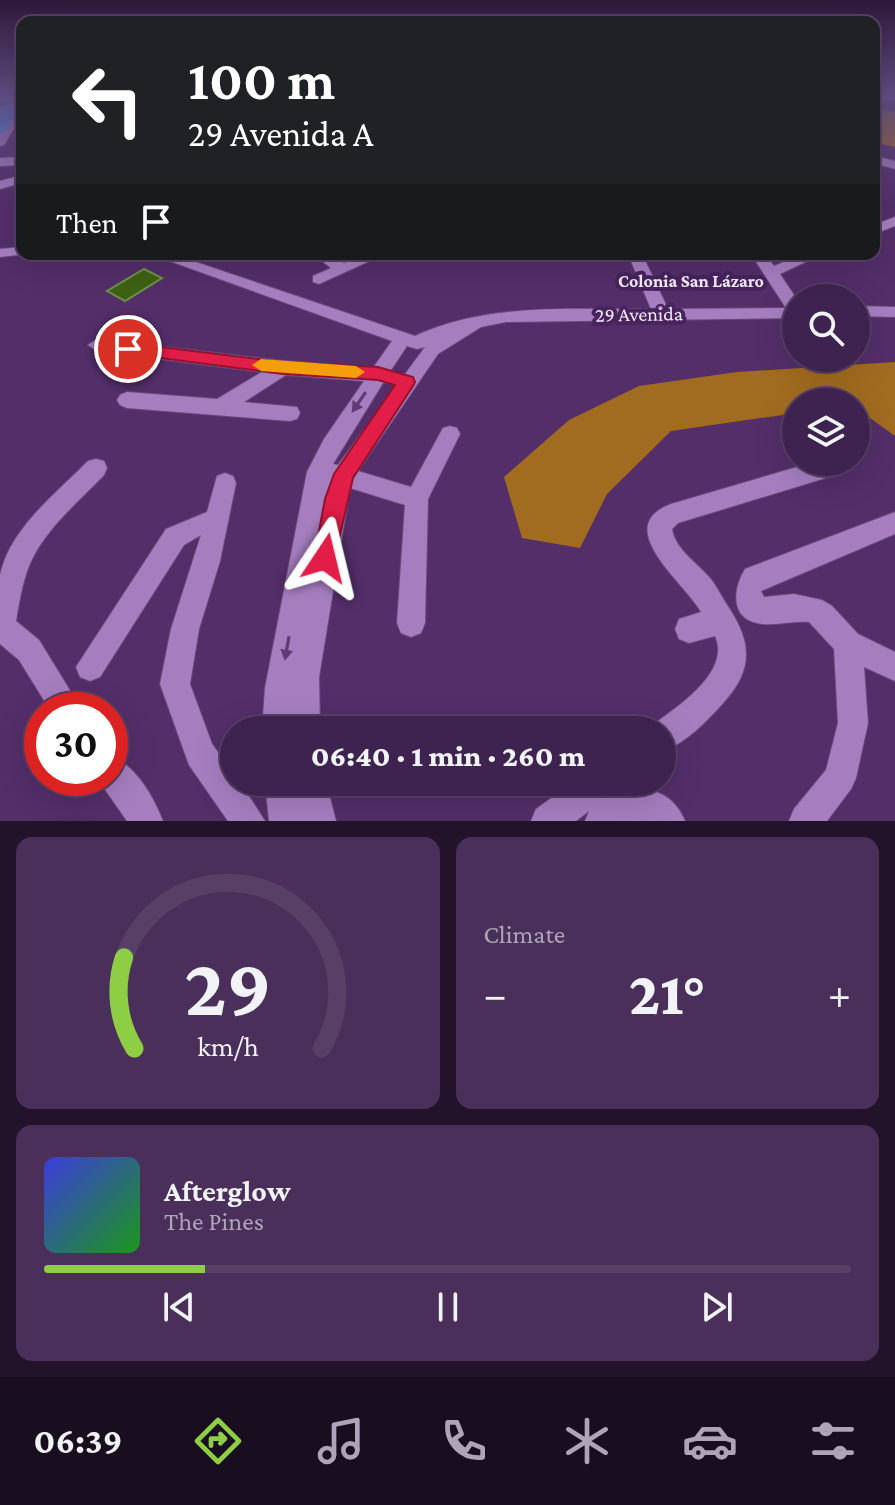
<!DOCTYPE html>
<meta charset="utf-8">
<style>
:root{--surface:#3e224f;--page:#492f59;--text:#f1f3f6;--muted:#ada4b7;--line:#573f66;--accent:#8dce44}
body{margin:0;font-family:"Crimson Pro",serif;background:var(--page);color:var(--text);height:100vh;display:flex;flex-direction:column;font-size:30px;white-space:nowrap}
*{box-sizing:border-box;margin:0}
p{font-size:26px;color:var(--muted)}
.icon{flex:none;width:44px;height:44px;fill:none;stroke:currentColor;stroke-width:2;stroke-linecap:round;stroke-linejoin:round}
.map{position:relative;height:821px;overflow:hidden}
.sheet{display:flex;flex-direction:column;gap:16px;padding:16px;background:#22132b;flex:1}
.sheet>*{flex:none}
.hud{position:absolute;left:16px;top:16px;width:864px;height:244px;border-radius:16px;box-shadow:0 8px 32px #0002,0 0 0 2px var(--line);background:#202124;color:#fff;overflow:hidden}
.tools{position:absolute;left:782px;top:284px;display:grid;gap:16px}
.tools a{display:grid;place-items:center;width:88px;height:88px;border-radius:50%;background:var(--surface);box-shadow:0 8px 32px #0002,0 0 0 2px var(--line);font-size:40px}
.speed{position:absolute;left:24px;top:692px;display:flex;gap:16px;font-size:40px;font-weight:700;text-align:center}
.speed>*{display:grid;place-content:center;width:104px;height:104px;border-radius:50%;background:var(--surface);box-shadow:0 8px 32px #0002,0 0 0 2px var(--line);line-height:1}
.speed .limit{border:12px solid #d22;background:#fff;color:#111}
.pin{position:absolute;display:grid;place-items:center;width:68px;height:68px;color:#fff;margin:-34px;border:4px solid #fff;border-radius:50%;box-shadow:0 2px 8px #0007}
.me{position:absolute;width:88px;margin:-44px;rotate:10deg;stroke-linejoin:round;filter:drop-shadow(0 0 6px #0008)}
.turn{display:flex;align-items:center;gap:28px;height:168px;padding:0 40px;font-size:36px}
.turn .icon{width:104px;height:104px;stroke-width:2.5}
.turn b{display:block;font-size:56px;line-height:68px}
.then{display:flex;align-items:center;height:76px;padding:0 40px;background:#0003;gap:16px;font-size:30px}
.big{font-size:60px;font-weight:800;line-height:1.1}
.sheet .card{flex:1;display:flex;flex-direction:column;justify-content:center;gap:12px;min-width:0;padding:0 28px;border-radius:16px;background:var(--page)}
.sheet .dial{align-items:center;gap:0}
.dial svg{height:208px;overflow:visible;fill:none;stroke:var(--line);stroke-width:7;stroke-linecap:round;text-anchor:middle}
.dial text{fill:var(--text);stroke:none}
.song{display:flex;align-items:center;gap:24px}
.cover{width:96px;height:96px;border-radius:12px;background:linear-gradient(135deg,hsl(240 70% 55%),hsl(120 70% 35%))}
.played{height:8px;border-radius:4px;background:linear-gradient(90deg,var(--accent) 20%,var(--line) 20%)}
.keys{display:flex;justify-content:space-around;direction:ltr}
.heat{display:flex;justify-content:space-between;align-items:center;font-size:44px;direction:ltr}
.sheet .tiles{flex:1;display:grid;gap:16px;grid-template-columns:1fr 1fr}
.card:last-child{grid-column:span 2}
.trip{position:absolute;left:220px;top:716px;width:456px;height:80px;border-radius:40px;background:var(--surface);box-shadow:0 8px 32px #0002,0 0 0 2px var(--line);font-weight:800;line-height:80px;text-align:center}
.tab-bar{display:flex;height:128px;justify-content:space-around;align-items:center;background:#190e20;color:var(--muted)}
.tab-bar .icon{width:56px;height:56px}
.tab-bar .active{color:var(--accent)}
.tab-bar b{font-size:36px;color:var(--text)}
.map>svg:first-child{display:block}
.forest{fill:#a26c20}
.building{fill:#3e6114;stroke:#6d914b;stroke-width:2}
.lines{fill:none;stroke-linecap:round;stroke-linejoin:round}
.minor-casing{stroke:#694b79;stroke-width:2}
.highway-casing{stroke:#694b79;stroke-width:2}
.minor{fill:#a67ec0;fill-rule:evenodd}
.highway{fill:#4799ed;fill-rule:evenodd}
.highway-bridge-casing{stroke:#694b79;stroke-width:16;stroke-linecap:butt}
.highway-bridge{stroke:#4799ed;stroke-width:15}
.oneway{fill:#603a76}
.route{fill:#e11d48;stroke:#92132f;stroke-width:2}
.slow{fill:#f59e0b}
.labels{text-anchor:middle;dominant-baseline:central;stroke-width:8;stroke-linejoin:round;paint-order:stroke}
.far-neighbourhood-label{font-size:18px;font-weight:bold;fill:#f4ecfa;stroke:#48235e}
.street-label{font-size:20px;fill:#f4ecfa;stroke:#48235e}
</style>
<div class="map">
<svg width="895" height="821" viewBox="0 0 895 821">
<rect width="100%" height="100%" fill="#532e69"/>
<!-- forest -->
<path class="forest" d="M 874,108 L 895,112 L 895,147 L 874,142 Z
M 895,362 L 895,436 L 856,408 L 856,402 L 796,402 L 796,413 L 671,431 L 607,494 L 580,548 L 522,538 L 504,477 L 569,420 L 639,386 L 737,372 Z"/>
<!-- building -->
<path class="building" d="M 144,269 L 162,278 L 125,301 L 107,291 Z"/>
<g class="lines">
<!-- minor casing -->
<g class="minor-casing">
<path id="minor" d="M 874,94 L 895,95 L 895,101 L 874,97 Z
M 22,103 L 22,115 L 4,145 L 0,146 L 0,134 Z
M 874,156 L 895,161 L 895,169 L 874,163 Z
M 22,157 L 22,165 L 0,166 L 0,158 Z
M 22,175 L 22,183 L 0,189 L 0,181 Z
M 895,217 L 895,226 L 874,234 L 874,225 Z
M 22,247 L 22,254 L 27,254 L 0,257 L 0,249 Z
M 150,254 L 172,254 L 415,336 C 489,302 571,310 651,309 L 628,254 L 642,254 L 668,309 L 786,308 L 751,254 L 765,254 L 774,266 L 802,254 L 822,254 L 780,274 L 796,298 L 796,318 L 506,322 L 481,327 L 438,354 L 358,471 L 411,487 L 443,428 L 450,426 L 457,428 L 460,434 L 428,499 L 425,623 L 421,633 L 411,637 L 401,633 L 397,623 L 405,505 L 350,488 L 319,677 L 320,730 L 262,730 L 265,688 L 307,472 L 324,439 L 364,381 L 286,375 L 244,402 L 297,407 L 300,413 L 297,419 L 290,421 L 127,408 L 120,405 L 117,400 L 120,395 L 127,392 L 217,399 L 262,372 L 97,351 L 88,345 L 97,339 L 283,361 L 373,368 L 392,341 ZM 407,346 L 417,349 L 425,347 L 338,465 L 333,464 L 383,383 L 394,381 L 396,376 L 391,370 Z
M 313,254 L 330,254 L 344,263 L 365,254 L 385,254 L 319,284 L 313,282 L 313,276 L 331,268 Z
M 856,306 L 895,307 L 895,317 L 856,316 Z
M 96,459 L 104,461 L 107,468 L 104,475 C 78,502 43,531 29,566 C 22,584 19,603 16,621 L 39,640 L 82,710 L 50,710 L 19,660 L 0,644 C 0,622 0,596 0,575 C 10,528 57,493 88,461 Z
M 814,462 L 839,462 L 829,477 L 678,523 L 672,529 C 675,549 696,562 709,577 C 717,586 722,598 729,608 C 752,643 753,670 724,702 C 706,722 687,742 662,752 L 662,730 L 649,730 L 651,726 C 676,708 732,672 715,636 L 689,643 L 679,639 L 675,629 L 679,619 L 701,612 C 685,583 610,527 671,504 Z
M 225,473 L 233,476 L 236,483 L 220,561 L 199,629 L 190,684 L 212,744 L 234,774 L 234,782 L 240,782 L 265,821 L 228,821 L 189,765 L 160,684 L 171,629 L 201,535 L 184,545 L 100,677 L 90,681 L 80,677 L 76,667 L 166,529 L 207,512 L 217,476 Z
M 895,512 L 895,534 L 761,591 L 764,597 L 794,594 L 822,600 L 832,606 L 858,634 L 895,652 L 895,681 L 864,667 L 868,723 L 856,778 L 851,789 L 827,821 L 789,821 L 794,809 L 826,770 L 838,723 L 834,649 L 809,622 C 793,620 772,627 757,623 C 729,617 734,587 745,569 Z
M 110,755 C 136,766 153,796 163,821 L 127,821 L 97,778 L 110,778 Z
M 265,782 L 326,782 L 336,821 L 269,821 Z
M 574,782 L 617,782 L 612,793 L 605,799 C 636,783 670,785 685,821 L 585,821 L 589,811 L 576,821 L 531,821 L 536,809 Z"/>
</g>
<!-- highway casing -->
<g class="highway-casing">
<path id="highway" d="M 0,94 L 21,99 L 22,103 L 16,106 L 0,101 Z
M 5,117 L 12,121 L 5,132 L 0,133 L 0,118 Z"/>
</g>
<!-- minor -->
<use href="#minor" class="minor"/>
<!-- highway -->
<use href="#highway" class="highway"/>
<!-- highway-bridge casing -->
<g class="highway-bridge-casing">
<path id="highway-bridge" d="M 0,114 L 22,107"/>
</g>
<!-- highway-bridge -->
<use href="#highway-bridge" class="highway-bridge"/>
</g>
<!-- one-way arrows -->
<defs><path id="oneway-solid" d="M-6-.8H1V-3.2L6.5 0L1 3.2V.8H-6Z" transform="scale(2)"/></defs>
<g class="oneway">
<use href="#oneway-solid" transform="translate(359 402) rotate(124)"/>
<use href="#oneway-solid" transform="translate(287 648) rotate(100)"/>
</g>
<!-- sky -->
<linearGradient id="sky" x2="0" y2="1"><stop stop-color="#2e193a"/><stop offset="0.45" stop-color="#604c81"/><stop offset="1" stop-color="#604c81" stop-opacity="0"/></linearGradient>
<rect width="895" height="209" fill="url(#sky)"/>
<!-- route -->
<path class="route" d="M 128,343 L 283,362 L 378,367 L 413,377 L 415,382 L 413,386 L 353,478 L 333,566 L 325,569 L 317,566 L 314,558 L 325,499 L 334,474 L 395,385 L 378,380 L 283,374 L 122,353 L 120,349 Z"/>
<!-- slow -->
<path class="slow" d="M 261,359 L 356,366 L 365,372 L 356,378 L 261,371 L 252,365 Z"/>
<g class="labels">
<!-- far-neighbourhood labels -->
<g class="far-neighbourhood-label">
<text x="691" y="281">Colonia San Lázaro</text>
</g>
<!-- street labels -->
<g class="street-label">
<text transform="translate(639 314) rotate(-1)">29 Avenida</text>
</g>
</g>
</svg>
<div class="tools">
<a><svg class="icon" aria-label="search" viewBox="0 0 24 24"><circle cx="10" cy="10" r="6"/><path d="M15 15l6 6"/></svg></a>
<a><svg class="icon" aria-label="layers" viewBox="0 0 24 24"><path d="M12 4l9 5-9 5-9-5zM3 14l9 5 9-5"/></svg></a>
</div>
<div class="speed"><div class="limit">30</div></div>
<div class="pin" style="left:128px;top:349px;background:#d93025"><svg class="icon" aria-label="arrive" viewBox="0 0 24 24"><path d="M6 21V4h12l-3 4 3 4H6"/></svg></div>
<svg class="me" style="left:325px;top:558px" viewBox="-20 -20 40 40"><path d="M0-17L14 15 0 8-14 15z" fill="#e11d48" stroke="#fff" stroke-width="4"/></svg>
<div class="trip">06:40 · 1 min · 260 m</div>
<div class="hud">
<div class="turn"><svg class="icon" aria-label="left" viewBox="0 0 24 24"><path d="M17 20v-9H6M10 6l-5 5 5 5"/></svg><div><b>100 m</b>29 Avenida A</div></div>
<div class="then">Then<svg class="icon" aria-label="arrive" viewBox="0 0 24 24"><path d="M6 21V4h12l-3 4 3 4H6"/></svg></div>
</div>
</div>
<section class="sheet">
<div class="tiles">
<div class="card dial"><svg viewBox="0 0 100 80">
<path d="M14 69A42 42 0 1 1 86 69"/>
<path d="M14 69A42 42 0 0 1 10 34" stroke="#8dce44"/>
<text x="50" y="56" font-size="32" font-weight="700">29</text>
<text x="50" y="72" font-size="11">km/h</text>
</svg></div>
<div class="card"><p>Climate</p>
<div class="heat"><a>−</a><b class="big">21°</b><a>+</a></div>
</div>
<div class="card">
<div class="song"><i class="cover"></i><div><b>Afterglow</b><p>The Pines</p></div></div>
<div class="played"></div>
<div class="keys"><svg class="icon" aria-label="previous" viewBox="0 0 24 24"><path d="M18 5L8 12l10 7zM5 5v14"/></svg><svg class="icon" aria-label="pause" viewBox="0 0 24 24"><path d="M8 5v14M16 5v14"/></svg><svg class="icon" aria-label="next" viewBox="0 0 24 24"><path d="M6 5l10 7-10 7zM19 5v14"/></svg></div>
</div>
</div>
</section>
<nav class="tab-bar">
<b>06:39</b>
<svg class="icon active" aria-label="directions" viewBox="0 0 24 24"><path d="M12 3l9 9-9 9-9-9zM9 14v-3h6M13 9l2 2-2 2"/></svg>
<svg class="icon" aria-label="music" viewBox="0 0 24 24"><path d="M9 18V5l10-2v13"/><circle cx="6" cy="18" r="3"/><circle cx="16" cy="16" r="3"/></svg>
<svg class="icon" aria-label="phone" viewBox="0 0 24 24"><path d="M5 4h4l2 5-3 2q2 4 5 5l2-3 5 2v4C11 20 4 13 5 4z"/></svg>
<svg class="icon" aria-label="climate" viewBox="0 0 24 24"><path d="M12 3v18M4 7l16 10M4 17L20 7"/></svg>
<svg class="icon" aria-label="car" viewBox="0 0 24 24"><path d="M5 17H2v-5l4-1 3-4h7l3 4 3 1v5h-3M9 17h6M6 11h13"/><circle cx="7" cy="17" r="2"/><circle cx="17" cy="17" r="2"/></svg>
<svg class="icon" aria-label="filters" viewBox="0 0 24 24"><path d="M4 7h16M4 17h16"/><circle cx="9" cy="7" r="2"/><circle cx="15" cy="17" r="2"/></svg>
</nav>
